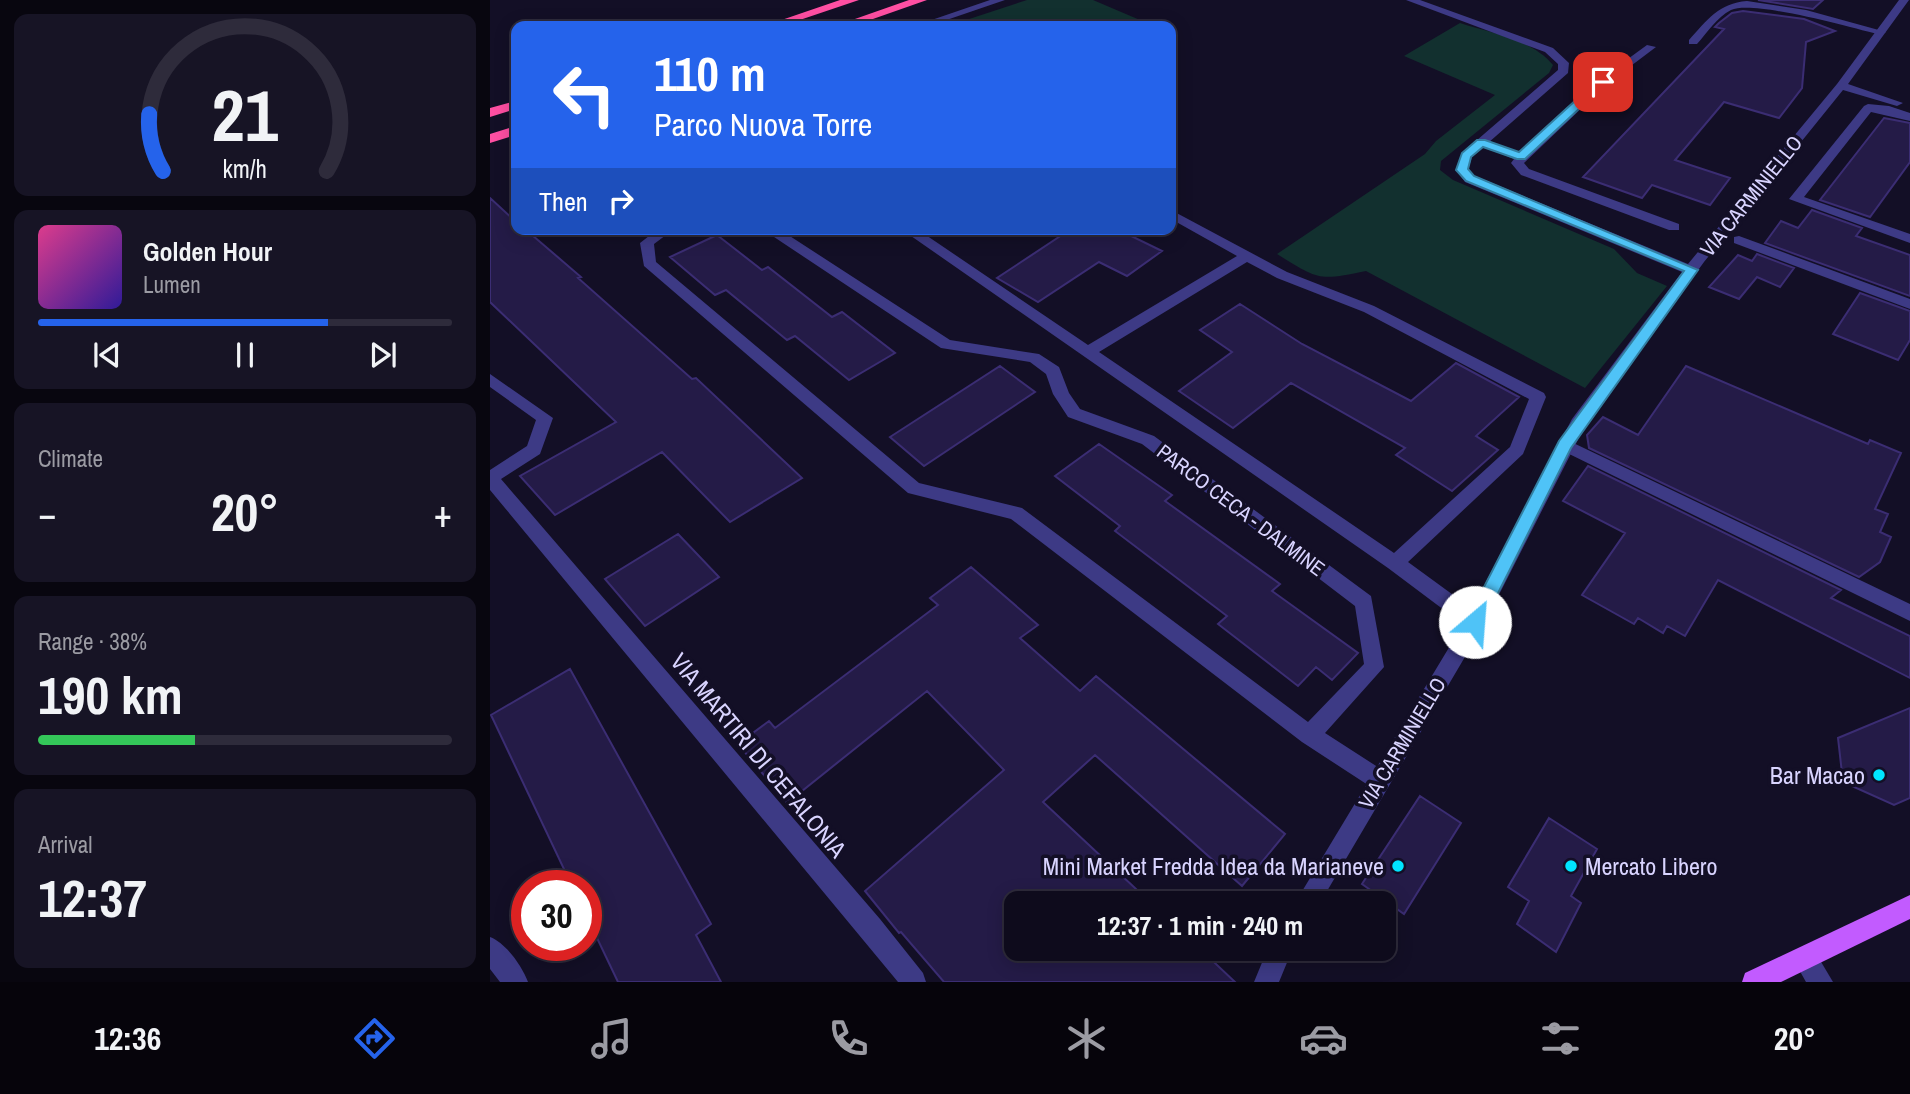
<!DOCTYPE html>
<meta charset="utf-8">
<style>
:root{--surface:#0e0b1c;--page:#171425;--text:#f1f3f6;--muted:#9b9ba3;--line:#2e2b3b;--accent:#2563eb}
body{margin:0;font-family:"Archivo Narrow",sans-serif;background:var(--page);color:var(--text);height:100vh;display:flex;flex-direction:column;font-size:26px;white-space:nowrap}
*{box-sizing:border-box;margin:0}
p{font-size:23px;color:var(--muted)}
.icon{flex:none;width:38px;height:38px;fill:none;stroke:currentColor;stroke-width:2;stroke-linecap:round;stroke-linejoin:round}
.map{position:relative;flex:1;overflow:hidden}
.side{display:flex;flex-direction:column;gap:14px;padding:14px;background:#08060f;width:490px}
.side>*{flex:none}
.hud{position:absolute;left:21px;top:21px;width:665px;height:214px;border-radius:14px;box-shadow:0 4px 18px #0003,0 0 0 2px var(--line);background:#2563eb;color:#fff;overflow:hidden}
.speed{position:absolute;left:21px;top:870px;display:flex;gap:14px;font-size:35px;font-weight:700;text-align:center}
.speed>*{display:grid;place-content:center;width:91px;height:91px;border-radius:50%;background:var(--surface);box-shadow:0 4px 18px #0003,0 0 0 2px var(--line);line-height:1}
.speed .limit{border:10px solid #d22;background:#fff;color:#111}
.pin{position:absolute;display:grid;place-items:center;width:60px;height:60px;color:#fff;margin:-30px;border-radius:14px;box-shadow:0 4px 10px #0006}
.me{position:absolute;width:77px;margin:-38px;rotate:27deg;stroke-linejoin:round;filter:drop-shadow(0 0 5px #0008)}
.turn{display:flex;align-items:center;gap:24px;height:147px;padding:0 28px;font-size:32px}
.turn .icon{width:91px;height:91px;stroke-width:2.5}
.turn b{display:block;font-size:49px;line-height:60px}
.then{display:flex;align-items:center;height:66px;padding:0 28px;background:#0003;gap:14px;font-size:26px}
.big{font-size:52px;font-weight:800;line-height:1.1}
.side .widget{flex:1;display:flex;flex-direction:column;justify-content:center;gap:10px;min-width:0;padding:0 24px;border-radius:14px;background:var(--page)}
.side .dial{align-items:center;gap:0}
.dial svg{height:182px;overflow:visible;fill:none;stroke:var(--line);stroke-width:7;stroke-linecap:round;text-anchor:middle}
.dial text{fill:var(--text);stroke:none}
.song{display:flex;align-items:center;gap:21px}
.cover{width:84px;height:84px;border-radius:10px;background:linear-gradient(135deg,hsl(330 70% 55%),hsl(250 70% 35%))}
.played{height:7px;border-radius:4px;background:linear-gradient(90deg,var(--accent) 70%,var(--line) 70%)}
.keys{display:flex;justify-content:space-around;direction:ltr}
.heat{display:flex;justify-content:space-between;align-items:center;font-size:38px;direction:ltr}
.charge{height:10px;border-radius:5px;background:linear-gradient(90deg,#34c759 38%,var(--line) 0)}
.trip{position:absolute;left:514px;top:891px;width:392px;height:70px;border-radius:14px;background:var(--surface);box-shadow:0 4px 18px #0003,0 0 0 2px var(--line);font-weight:800;line-height:70px;text-align:center}
.dock{display:flex;height:112px;justify-content:space-around;align-items:center;background:#06040b;color:var(--muted)}
.dock .icon{width:49px;height:49px}
.dock .selected{color:var(--accent)}
.dock b{font-size:32px;color:var(--text)}
main{display:flex;flex:1;min-height:0}
.map>svg:first-child{display:block}
.green{fill:#12302f}
.building{fill:#241b47;stroke:#3b2d73;stroke-width:2}
.lines{fill:none;stroke-linecap:round;stroke-linejoin:round}
.service{fill:#3d3a85;fill-rule:evenodd}
.minor{fill:#3d3a85;fill-rule:evenodd}
.primary{fill:#c25bff;fill-rule:evenodd}
.motorway{fill:#ff4fa3;fill-rule:evenodd}
.route{fill:#4fc3f7;stroke:#337fa1;stroke-width:2}
.poi-dot{fill:#00e5ff;stroke:#130f26;stroke-width:2.5}
.labels{text-anchor:middle;dominant-baseline:central;stroke-width:7;stroke-linejoin:round;paint-order:stroke}
.street-label{font-size:21px;fill:#d9d4ff;stroke:#130f26}
.near-street-label{font-size:24px;fill:#d9d4ff;stroke:#130f26}
.near-poi-label{font-size:24px;fill:#d9d4ff;stroke:#130f26;text-anchor:end}
</style>
<main>
<section class="side">
<div class="widget dial"><svg viewBox="0 0 100 80">
<path d="M14 69A42 42 0 1 1 86 69"/>
<path d="M14 69A42 42 0 0 1 8 44" stroke="#2563eb"/>
<text x="50" y="56" font-size="32" font-weight="700">21</text>
<text x="50" y="72" font-size="11">km/h</text>
</svg></div>
<div class="widget">
<div class="song"><i class="cover"></i><div><b>Golden Hour</b><p>Lumen</p></div></div>
<div class="played"></div>
<div class="keys"><svg class="icon" aria-label="previous" viewBox="0 0 24 24"><path d="M18 5L8 12l10 7zM5 5v14"/></svg><svg class="icon" aria-label="pause" viewBox="0 0 24 24"><path d="M8 5v14M16 5v14"/></svg><svg class="icon" aria-label="next" viewBox="0 0 24 24"><path d="M6 5l10 7-10 7zM19 5v14"/></svg></div>
</div>
<div class="widget"><p>Climate</p>
<div class="heat"><a>−</a><b class="big">20°</b><a>+</a></div>
</div>
<div class="widget"><p>Range · 38%</p><b class="big">190 km</b><div class="charge"></div></div>
<div class="widget"><p>Arrival</p><b class="big">12:37</b></div>
</section>
<div class="map">
<svg width="1420" height="982" viewBox="0 0 1420 982">
<rect width="100%" height="100%" fill="#130f26"/>
<!-- green -->
<path class="green" d="M 537,0 L 603,0 L 664,26 L 478,26 L 470,22 Z
M 970,23 C 1000,33 1042,39 1063,65 L 1059,73 L 951,161 L 950,170 L 963,180 L 1124,249 L 1147,273 L 1177,286 L 1095,388 L 876,271 C 828,281 829,280 787,254 L 935,154 L 946,141 L 1005,95 L 914,56 Z"/>
<!-- building -->
<path class="building" d="M 1268,0 L 1333,0 L 1323,9 Z
M 1253,11 L 1314,19 L 1345,31 L 1316,42 L 1312,88 L 1289,118 L 1234,102 L 1185,160 L 1240,178 L 1220,205 L 1162,185 L 1152,198 L 1093,177 L 1234,29 L 1225,27 L 1229,23 L 1242,13 Z
M 1394,118 L 1420,123 L 1420,162 L 1380,217 L 1330,200 Z
M 0,198 L 26,222 L 26,229 L 35,229 L 91,277 L 88,278 L 202,379 L 206,378 L 312,478 L 240,522 L 172,452 L 65,515 L 30,476 L 126,422 L 0,302 Z
M 1322,210 L 1372,228 L 1366,236 L 1420,255 L 1420,296 L 1275,243 L 1291,221 L 1308,228 Z
M 581,229 L 627,229 L 672,251 L 637,276 L 609,262 L 548,302 L 507,278 Z
M 227,235 L 272,270 L 278,267 L 342,317 L 352,312 L 405,353 L 359,380 L 305,336 L 297,340 L 236,290 L 225,295 L 180,257 Z
M 1267,254 L 1304,268 L 1290,287 L 1267,277 L 1249,299 L 1219,287 L 1248,255 L 1262,261 Z
M 1370,293 L 1420,311 L 1420,340 L 1408,360 L 1343,334 Z
M 750,304 L 812,344 L 921,401 L 966,363 L 1029,397 L 986,436 L 1008,450 L 962,491 L 906,455 L 915,448 L 801,383 L 743,428 L 689,391 L 742,352 L 710,330 Z
M 510,366 L 545,392 L 434,466 L 400,437 Z
M 1196,366 L 1378,444 L 1380,440 L 1411,453 L 1385,509 L 1398,514 L 1390,532 L 1401,537 L 1390,562 L 1369,577 L 1099,448 L 1097,435 L 1113,417 L 1148,435 Z
M 609,444 L 682,495 L 675,501 L 790,584 L 782,591 L 868,653 L 842,680 L 826,667 L 808,686 L 728,624 L 737,616 L 625,531 L 630,526 L 565,476 Z
M 1098,466 L 1351,590 L 1341,598 L 1420,636 L 1420,678 L 1228,580 L 1195,636 L 1177,626 L 1173,633 L 1148,618 L 1144,624 L 1092,595 L 1135,533 L 1073,501 Z
M 188,534 L 229,577 L 155,626 L 115,579 Z
M 481,567 L 548,625 L 530,638 L 590,691 L 606,676 L 795,834 L 752,886 L 605,755 L 553,802 L 661,903 L 527,903 L 527,948 L 709,948 L 745,982 L 454,982 L 411,932 L 409,933 L 375,891 L 514,770 L 437,691 L 297,803 L 248,744 L 279,721 L 285,728 L 448,605 L 440,598 Z
M 80,669 L 221,924 L 206,935 L 231,982 L 128,982 L 96,915 L 96,886 L 82,886 L 1,715 Z
M 1420,708 L 1420,798 L 1404,805 L 1353,782 L 1348,738 Z
M 930,796 L 971,823 L 914,914 L 872,884 Z
M 1059,818 L 1107,849 L 1081,896 L 1091,903 L 1066,952 L 1027,924 L 1039,901 L 1018,887 Z"/>
<g class="lines">
<!-- service -->
<path class="service" d="M 1257,1 L 1316,10 L 1396,32 L 1391,35 C 1362,28 1265,0 1241,10 C 1227,17 1217,33 1207,44 L 1199,44 L 1199,40 C 1217,20 1229,3 1257,1 Z
M 1157,45 L 1166,47 L 1117,84 L 1034,163 L 1039,169 L 1189,224 L 1189,230 L 1179,230 L 1031,175 L 1021,163 L 1024,159 L 985,143 L 991,139 L 1029,152 L 1109,80 Z
M 681,210 L 797,272 L 884,306 L 1054,393 L 1056,397 L 1033,454 L 918,562 L 992,616 L 995,622 L 992,628 L 985,630 L 978,628 L 898,568 L 411,229 L 427,229 L 598,345 L 747,256 L 681,219 ZM 757,262 L 787,278 L 874,312 L 1039,399 L 1020,447 L 904,553 L 609,352 Z
M 168,229 L 184,229 L 164,244 L 166,262 L 429,483 L 532,508 L 818,722 L 874,664 L 865,606 L 652,444 L 578,417 L 563,394 L 556,374 L 540,362 L 451,348 L 272,229 L 289,229 L 460,340 L 549,354 L 569,367 L 579,393 L 590,409 L 664,436 L 881,596 L 894,667 L 835,733 L 897,773 L 900,780 L 897,787 L 889,790 L 881,787 L 812,742 L 521,519 L 418,493 L 154,266 L 150,243 Z
M 1249,236 L 1420,299 L 1420,309 L 1244,243 L 1244,237 Z
M 1075,439 L 1420,604 L 1420,621 L 1069,449 L 1067,445 Z"/>
<!-- minor -->
<path class="minor" d="M 500,0 L 515,0 L 439,26 L 424,26 Z
M 916,0 L 930,0 L 1063,48 L 1079,63 L 1078,73 L 982,157 L 978,170 L 985,176 L 1198,264 L 1347,84 L 1409,0 L 1419,0 L 1358,84 L 1413,103 L 1407,106 L 1353,90 L 1214,262 L 1095,426 L 992,628 L 830,903 L 805,903 L 978,616 L 1082,419 L 1192,272 L 975,182 L 966,170 L 972,153 L 1068,70 L 1068,64 L 1055,52 Z
M 1378,104 L 1399,106 L 1420,113 L 1420,121 L 1381,112 L 1314,197 L 1420,234 L 1420,243 L 1299,199 L 1374,106 Z
M 0,374 L 63,418 L 50,454 L 11,479 L 390,919 L 433,973 L 436,982 L 408,982 L 0,490 L 0,470 L 37,446 L 46,420 L 0,387 Z
M 0,937 C 16,943 32,966 38,982 L 10,982 L 0,969 Z
M 1315,947 L 1324,950 L 1343,982 L 1316,982 L 1303,959 L 1306,950 Z
M 778,948 L 803,948 L 789,982 L 764,982 Z"/>
<!-- primary -->
<path class="primary" d="M 1420,895 L 1420,919 L 1291,982 L 1252,982 L 1255,973 Z"/>
<!-- motorway -->
<path class="motorway" d="M 350,0 L 369,0 L 292,26 L 274,26 Z
M 419,0 L 437,0 L 363,26 L 345,26 Z
M 26,101 L 26,109 L 0,117 L 0,108 Z
M 26,126 L 26,135 L 0,143 L 0,134 Z"/>
</g>
<!-- route -->
<path class="route" d="M 1109,79 L 1118,82 L 1035,159 L 1027,159 L 993,147 L 981,157 L 978,169 L 984,176 L 1208,270 L 1081,448 L 991,627 L 985,629 L 978,627 L 976,622 L 1069,441 L 1194,271 L 976,181 L 966,170 L 972,153 L 987,140 L 995,140 L 1029,152 Z"/>
<!-- markers -->
<g class="poi-dot">
<circle cx="1389" cy="775" r="7"/>
<circle cx="908" cy="866" r="7"/>
<circle cx="1081" cy="866" r="7"/>
</g>
<g class="labels">
<!-- street labels -->
<g class="street-label">
<text transform="translate(1261 196) rotate(-51)">VIA CARMINIELLO</text>
<text transform="translate(751 510) rotate(37)">PARCO CECA - DALMINE</text>
<text transform="translate(912 743) rotate(-59)">VIA CARMINIELLO</text>
</g>
<!-- near-street labels -->
<g class="near-street-label">
<text transform="translate(269 755) rotate(50)">VIA MARTIRI DI CEFALONIA</text>
</g>
<!-- near-poi labels -->
<g class="near-poi-label">
<text x="1375" y="775">Bar Macao</text>
<text x="894" y="866">Mini Market Fredda Idea da Marianeve</text>
<text x="1095" y="866" text-anchor="start">Mercato Libero</text>
</g>
</g>
</svg>
<div class="speed"><div class="limit">30</div></div>
<div class="pin" style="left:1113px;top:82px;background:#d93025"><svg class="icon" aria-label="arrive" viewBox="0 0 24 24"><path d="M6 21V4h12l-3 4 3 4H6"/></svg></div>
<svg class="me" style="left:985px;top:622px" viewBox="-20 -20 40 40"><circle r="19" fill="#fff"/><path d="M0-13L10 11 0 6-10 11z" fill="#4fc3f7"/></svg>
<div class="trip">12:37 · 1 min · 240 m</div>
<div class="hud">
<div class="turn"><svg class="icon" aria-label="left" viewBox="0 0 24 24"><path d="M17 20v-9H6M10 6l-5 5 5 5"/></svg><div><b>110 m</b>Parco Nuova Torre</div></div>
<div class="then">Then<svg class="icon" aria-label="right" viewBox="0 0 24 24"><path d="M7 20v-9h11M14 6l5 5-5 5"/></svg></div>
</div>
</div>
</main>
<nav class="dock">
<b>12:36</b>
<svg class="icon selected" aria-label="directions" viewBox="0 0 24 24"><path d="M12 3l9 9-9 9-9-9zM9 14v-3h6M13 9l2 2-2 2"/></svg>
<svg class="icon" aria-label="music" viewBox="0 0 24 24"><path d="M9 18V5l10-2v13"/><circle cx="6" cy="18" r="3"/><circle cx="16" cy="16" r="3"/></svg>
<svg class="icon" aria-label="phone" viewBox="0 0 24 24"><path d="M5 4h4l2 5-3 2q2 4 5 5l2-3 5 2v4C11 20 4 13 5 4z"/></svg>
<svg class="icon" aria-label="climate" viewBox="0 0 24 24"><path d="M12 3v18M4 7l16 10M4 17L20 7"/></svg>
<svg class="icon" aria-label="car" viewBox="0 0 24 24"><path d="M5 17H2v-5l4-1 3-4h7l3 4 3 1v5h-3M9 17h6M6 11h13"/><circle cx="7" cy="17" r="2"/><circle cx="17" cy="17" r="2"/></svg>
<svg class="icon" aria-label="filters" viewBox="0 0 24 24"><path d="M4 7h16M4 17h16"/><circle cx="9" cy="7" r="2"/><circle cx="15" cy="17" r="2"/></svg>
<b>20°</b>
</nav>
